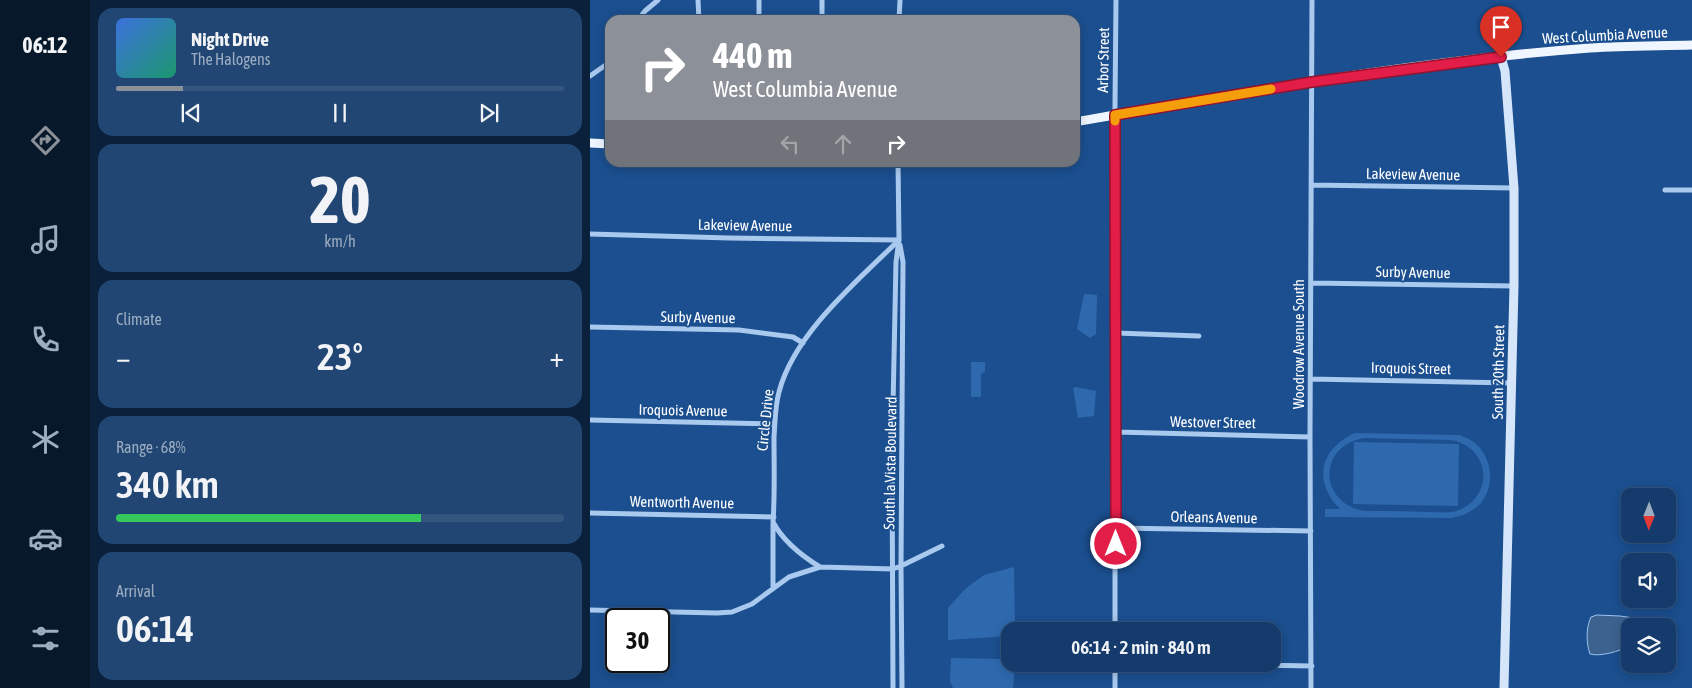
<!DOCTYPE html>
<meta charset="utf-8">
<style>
:root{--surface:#143b6b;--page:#214673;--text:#f1f3f6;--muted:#9dadc1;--line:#33557e;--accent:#8c9099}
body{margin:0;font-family:"Asap Condensed",sans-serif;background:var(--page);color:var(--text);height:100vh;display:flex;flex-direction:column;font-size:19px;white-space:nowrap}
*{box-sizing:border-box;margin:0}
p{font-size:16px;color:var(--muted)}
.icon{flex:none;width:28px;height:28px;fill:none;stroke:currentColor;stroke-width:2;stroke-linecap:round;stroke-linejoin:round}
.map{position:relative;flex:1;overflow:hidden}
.details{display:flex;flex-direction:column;gap:8px;padding:8px;background:#0b203b;width:500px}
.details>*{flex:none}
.hud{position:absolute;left:15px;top:15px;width:475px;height:152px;border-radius:15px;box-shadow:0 2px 12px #0003,0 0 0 1px var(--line);background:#8c9099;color:#fff;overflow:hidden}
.needle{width:32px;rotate:181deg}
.buttons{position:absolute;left:1031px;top:488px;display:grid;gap:10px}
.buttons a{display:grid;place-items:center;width:55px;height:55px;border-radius:10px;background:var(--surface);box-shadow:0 2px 12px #0003,0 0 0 1px var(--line);font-size:25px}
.speed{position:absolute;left:15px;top:608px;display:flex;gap:10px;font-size:25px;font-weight:700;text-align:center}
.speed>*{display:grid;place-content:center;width:65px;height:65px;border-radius:50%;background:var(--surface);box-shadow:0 2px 12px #0003,0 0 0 1px var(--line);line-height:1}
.speed .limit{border:2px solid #111;border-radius:8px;background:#fff;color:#111}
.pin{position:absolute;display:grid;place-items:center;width:42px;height:42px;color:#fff;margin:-51px -21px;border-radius:50% 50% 50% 0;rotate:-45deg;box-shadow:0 0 5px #0007}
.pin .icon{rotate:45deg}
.me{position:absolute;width:55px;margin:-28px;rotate:0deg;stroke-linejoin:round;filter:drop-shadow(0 0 4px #0008)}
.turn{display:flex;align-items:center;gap:18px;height:105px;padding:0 25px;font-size:22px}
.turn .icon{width:65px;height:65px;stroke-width:2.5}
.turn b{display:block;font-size:35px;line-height:42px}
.lanes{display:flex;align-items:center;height:48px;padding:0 25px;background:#0003;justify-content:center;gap:25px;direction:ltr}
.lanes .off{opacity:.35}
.big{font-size:38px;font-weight:600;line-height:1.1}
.details .widget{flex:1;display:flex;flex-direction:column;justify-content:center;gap:8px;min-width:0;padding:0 18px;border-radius:15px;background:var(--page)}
.details .dial{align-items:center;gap:0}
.dial b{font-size:65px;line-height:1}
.song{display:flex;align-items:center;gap:15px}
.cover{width:60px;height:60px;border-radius:8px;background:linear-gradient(135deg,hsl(220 70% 55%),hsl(160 70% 35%))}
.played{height:5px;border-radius:2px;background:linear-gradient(90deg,var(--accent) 15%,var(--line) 15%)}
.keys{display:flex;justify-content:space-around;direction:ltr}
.heat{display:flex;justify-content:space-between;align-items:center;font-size:28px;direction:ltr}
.charge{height:8px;border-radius:4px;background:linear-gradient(90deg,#34c759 68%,var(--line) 0)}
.trip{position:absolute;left:411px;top:622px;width:280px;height:50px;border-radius:15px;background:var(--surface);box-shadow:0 2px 12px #0003,0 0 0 1px var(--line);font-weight:600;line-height:50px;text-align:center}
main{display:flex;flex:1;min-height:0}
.menu{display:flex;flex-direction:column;width:90px;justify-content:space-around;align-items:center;background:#08182b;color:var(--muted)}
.menu .icon{width:35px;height:35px}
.menu .active{color:var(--accent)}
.menu b{font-size:22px;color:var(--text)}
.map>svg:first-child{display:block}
.green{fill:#2e69ad;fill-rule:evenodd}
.water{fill:#3c6290;stroke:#9cc4f0}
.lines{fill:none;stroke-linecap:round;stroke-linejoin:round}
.minor{stroke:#a9c9ee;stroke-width:5}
.secondary{stroke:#d6e6fa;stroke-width:9}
.primary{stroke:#f0f6ff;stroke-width:9}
.route-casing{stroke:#92132f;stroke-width:12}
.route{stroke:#e11d48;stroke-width:9}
.slow{stroke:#f59e0b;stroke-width:9}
.labels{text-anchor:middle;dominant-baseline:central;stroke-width:4;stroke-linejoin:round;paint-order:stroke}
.street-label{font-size:15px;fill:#fff;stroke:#1b4f8f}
</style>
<main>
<nav class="menu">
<b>06:12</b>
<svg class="icon active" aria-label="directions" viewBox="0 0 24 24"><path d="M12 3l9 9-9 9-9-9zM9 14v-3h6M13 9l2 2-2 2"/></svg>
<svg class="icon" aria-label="music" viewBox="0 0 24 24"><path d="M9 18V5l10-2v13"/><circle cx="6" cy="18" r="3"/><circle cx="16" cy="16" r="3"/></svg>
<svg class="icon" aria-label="phone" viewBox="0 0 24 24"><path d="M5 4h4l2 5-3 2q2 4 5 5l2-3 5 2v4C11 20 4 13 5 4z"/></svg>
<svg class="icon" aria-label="climate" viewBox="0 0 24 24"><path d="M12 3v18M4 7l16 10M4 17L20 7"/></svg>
<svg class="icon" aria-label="car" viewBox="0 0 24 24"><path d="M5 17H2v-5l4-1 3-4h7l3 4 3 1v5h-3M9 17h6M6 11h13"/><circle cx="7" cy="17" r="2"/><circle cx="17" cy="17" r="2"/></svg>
<svg class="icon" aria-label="filters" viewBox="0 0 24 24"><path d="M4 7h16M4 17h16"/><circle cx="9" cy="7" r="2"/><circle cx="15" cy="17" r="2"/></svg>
</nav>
<section class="details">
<div class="widget">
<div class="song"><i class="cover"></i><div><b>Night Drive</b><p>The Halogens</p></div></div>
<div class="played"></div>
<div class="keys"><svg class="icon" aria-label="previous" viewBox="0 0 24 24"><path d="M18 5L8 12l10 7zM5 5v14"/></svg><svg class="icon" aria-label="pause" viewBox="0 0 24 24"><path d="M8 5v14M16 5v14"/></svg><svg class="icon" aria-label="next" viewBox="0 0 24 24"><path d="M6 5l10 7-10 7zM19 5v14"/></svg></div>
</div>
<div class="widget dial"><b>20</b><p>km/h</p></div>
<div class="widget"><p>Climate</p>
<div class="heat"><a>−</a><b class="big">23°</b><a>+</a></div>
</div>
<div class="widget"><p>Range · 68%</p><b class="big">340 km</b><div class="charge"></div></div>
<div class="widget"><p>Arrival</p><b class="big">06:14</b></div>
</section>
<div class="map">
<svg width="1102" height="688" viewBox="0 0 1102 688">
<rect width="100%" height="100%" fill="#1b4f8f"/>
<!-- green -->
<path class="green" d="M 494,294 L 507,295 L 506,334 L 500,338 L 487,329 Z
M 381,362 L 395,362 L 395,372 L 391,374 L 391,397 L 381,397 Z
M 485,387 L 506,391 L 504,416 L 488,418 L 483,388 Z
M 765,433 L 869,435 C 875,437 882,440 886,444 C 903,459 905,487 890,504 C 882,512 872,516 862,518 L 735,517 L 735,509 L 750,509 C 723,482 729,449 765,433 ZM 774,438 L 861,440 C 876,443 887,451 892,466 C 898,487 884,507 863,512 C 854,513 844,512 836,512 C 815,511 795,511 774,511 C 728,502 728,446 774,438 Z
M 764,442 L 869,444 L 868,506 L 763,504 Z
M 424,567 L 425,629 L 423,631 L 420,631 L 419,636 L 358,640 L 358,608 L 375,589 L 394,575 Z
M 361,658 L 416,659 L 425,667 L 423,688 L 363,688 L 360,681 Z"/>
<!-- water -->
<path class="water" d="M 1007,615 L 1030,616 L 1044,618 L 1048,626 L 1040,626 L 1040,646 C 1029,651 1011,657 1000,654 C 996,643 996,627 1001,617 Z"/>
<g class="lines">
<!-- minor -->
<path class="minor" d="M 108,0 L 109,20
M 48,20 L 55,11 L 68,0
M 169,20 L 169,0
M 232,20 L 232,0
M 309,20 L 310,0
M 0,76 L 20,62
M 721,185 L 924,188
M 1075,190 L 1102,190
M 0,234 L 139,238 L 309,240
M 310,245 L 313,262 L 311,566 L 312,688
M 721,283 L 924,286
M 0,327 L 149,330 L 203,337 L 213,343
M 526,333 L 609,336
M 720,379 L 922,383
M 0,420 L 184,424
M 526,432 L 720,437
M 0,513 L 184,517
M 183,524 L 183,589
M 526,528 L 721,531
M 230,567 C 212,556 193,541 183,522 C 185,494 184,465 184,437 C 185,423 185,406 189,392 C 204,334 267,281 309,240
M 0,610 L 127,613 L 142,612 L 162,604 L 199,577 L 230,567 L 303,569 L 311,566 L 352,546
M 525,631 L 525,104 L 526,0
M 596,664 L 722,666
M 303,688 L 302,454 L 306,262 L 309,240 L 308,162
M 525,688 L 525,664
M 721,688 L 720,437 L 722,0"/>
<!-- secondary -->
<path class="secondary" d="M 911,57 L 915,71 L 924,188 L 924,286 L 914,688"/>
<!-- primary -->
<path class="primary" d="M 485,122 C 655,92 827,61 1000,48 C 1034,46 1068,46 1102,45
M 0,143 L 20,144"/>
</g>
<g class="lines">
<!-- route casing -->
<g class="route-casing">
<path id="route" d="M 526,544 L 525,115 L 722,82 L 911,57"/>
</g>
<!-- route -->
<use href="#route" class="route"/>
<!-- slow -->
<path class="slow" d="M 525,121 L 525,115 L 681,89"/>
</g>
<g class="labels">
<!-- street labels -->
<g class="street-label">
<text transform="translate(1015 35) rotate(-3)">West Columbia Avenue</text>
<text transform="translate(513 60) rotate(-89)">Arbor Street</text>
<text transform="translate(823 174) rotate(1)">Lakeview Avenue</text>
<text transform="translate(155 225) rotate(1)">Lakeview Avenue</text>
<text transform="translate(823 272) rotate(1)">Surby Avenue</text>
<text transform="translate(108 317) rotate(1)">Surby Avenue</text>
<text transform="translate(708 344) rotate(-90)">Woodrow Avenue South</text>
<text transform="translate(821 368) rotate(1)">Iroquois Street</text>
<text transform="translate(908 372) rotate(-89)">South 20th Street</text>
<text transform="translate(93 410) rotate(1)">Iroquois Avenue</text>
<text transform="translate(175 420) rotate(-84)">Circle Drive</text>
<text transform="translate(623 422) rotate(1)">Westover Street</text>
<text transform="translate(300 463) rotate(-89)">South la Vista Boulevard</text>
<text transform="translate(92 502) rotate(1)">Wentworth Avenue</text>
<text transform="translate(624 517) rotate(1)">Orleans Avenue</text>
</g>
</g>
</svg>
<div class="buttons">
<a><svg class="needle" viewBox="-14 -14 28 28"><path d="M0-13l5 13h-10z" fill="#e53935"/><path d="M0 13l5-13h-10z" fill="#9dadc1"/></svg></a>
<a><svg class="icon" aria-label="sound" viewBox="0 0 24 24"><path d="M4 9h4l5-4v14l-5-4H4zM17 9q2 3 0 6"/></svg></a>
<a><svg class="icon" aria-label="layers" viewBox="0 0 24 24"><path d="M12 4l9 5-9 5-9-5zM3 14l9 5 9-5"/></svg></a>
</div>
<div class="speed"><div class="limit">30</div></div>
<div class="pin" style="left:911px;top:57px;background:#d93025"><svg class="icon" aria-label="arrive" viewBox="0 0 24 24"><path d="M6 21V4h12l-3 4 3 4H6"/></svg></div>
<svg class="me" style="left:526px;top:544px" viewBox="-20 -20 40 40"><circle r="17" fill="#e11d48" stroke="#fff" stroke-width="3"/><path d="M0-11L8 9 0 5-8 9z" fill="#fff"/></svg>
<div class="trip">06:14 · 2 min · 840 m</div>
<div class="hud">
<div class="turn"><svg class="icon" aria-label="right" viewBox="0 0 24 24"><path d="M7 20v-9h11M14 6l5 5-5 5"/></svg><div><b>440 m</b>West Columbia Avenue</div></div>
<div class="lanes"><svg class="icon off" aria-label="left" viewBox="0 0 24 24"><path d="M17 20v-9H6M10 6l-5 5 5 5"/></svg><svg class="icon off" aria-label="ahead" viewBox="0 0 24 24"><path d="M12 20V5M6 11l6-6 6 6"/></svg><svg class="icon" aria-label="right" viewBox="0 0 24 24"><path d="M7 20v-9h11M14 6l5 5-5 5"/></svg></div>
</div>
</div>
</main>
